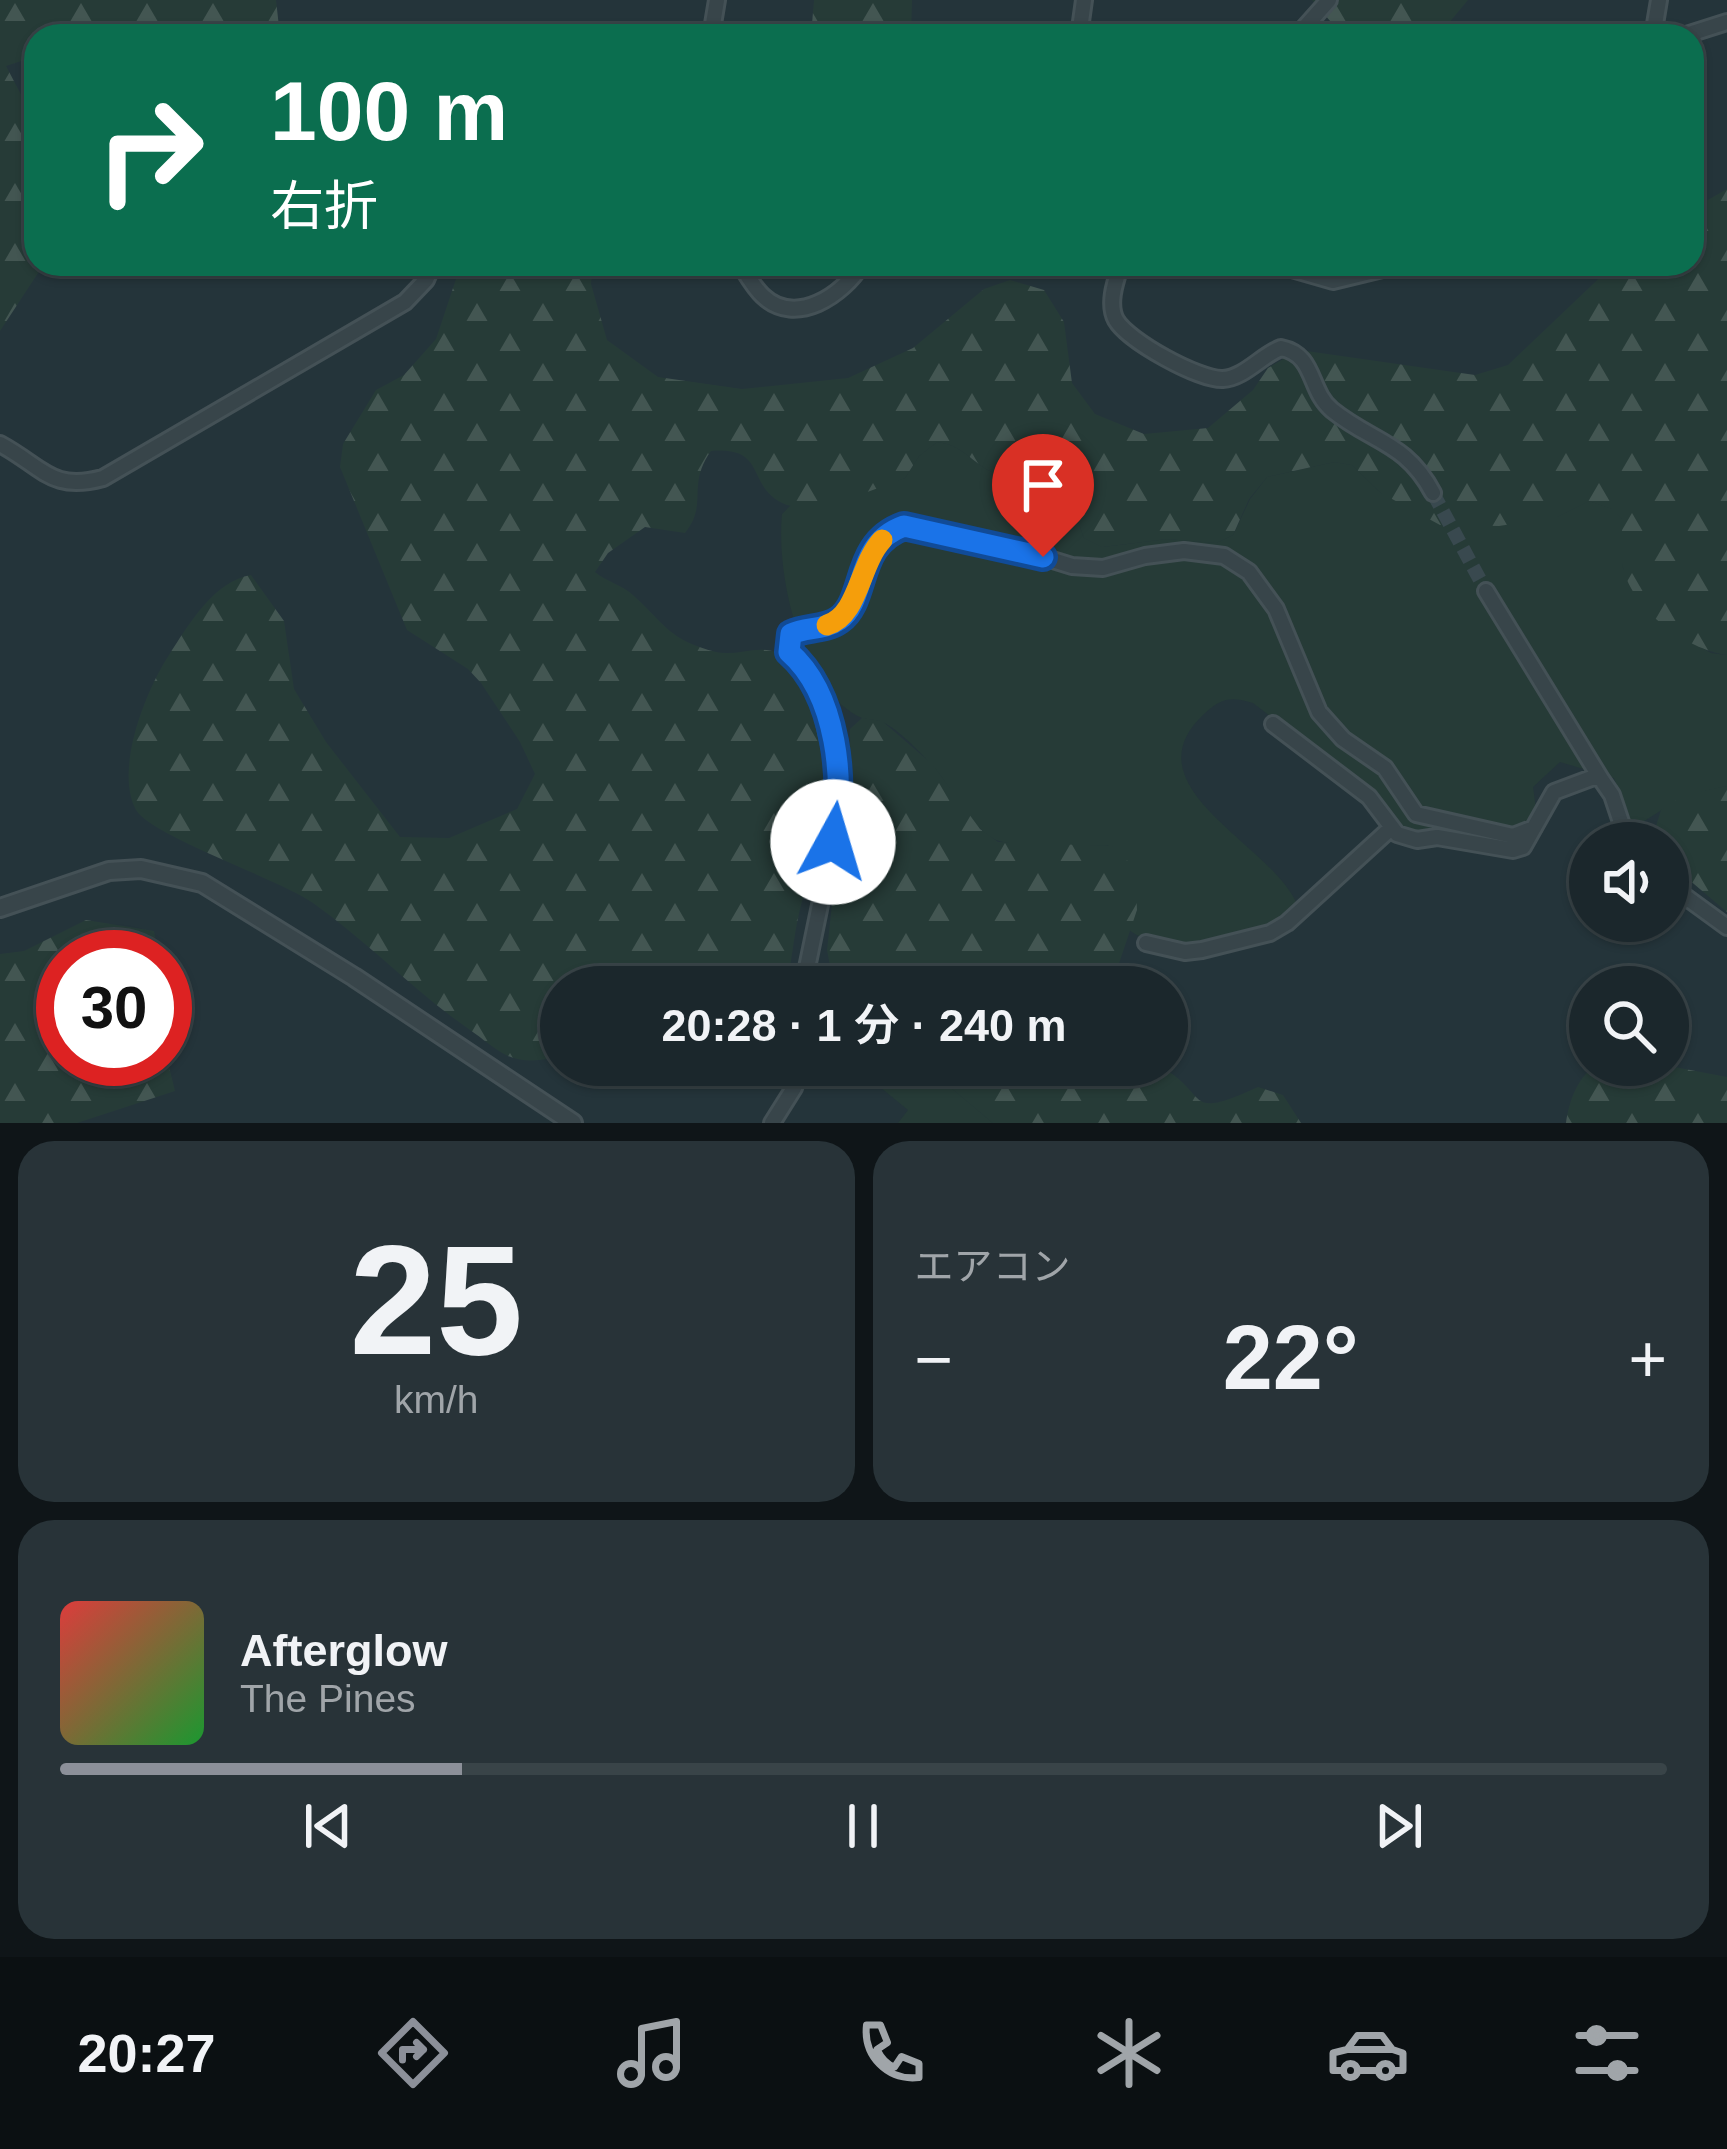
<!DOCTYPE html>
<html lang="ja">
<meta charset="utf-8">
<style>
:root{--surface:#1b272c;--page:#283338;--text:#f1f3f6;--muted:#a0a5a9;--line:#394448;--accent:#8c9099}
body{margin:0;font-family:Arial,"Noto Sans JP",sans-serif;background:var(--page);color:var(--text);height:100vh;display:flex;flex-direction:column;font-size:45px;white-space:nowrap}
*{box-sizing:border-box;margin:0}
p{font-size:39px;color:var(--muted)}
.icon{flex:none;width:66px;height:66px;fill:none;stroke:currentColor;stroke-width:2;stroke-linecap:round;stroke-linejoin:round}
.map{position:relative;height:1123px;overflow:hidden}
.panel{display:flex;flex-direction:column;gap:18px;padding:18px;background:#0f1518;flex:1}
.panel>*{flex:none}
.banner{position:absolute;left:24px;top:24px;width:1680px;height:252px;border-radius:36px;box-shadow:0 3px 9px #0004,0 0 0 3px var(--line);background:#0b6e4f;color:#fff;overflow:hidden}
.buttons{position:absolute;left:1569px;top:822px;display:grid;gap:24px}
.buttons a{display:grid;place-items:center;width:120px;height:120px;border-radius:50%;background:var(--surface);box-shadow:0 3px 9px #0004,0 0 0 3px var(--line);font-size:60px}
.speed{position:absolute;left:36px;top:930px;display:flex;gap:24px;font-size:60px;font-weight:700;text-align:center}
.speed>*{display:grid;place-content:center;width:156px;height:156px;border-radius:50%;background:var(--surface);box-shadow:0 3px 9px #0004,0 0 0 3px var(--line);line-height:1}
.speed .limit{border:18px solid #d22;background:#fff;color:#111}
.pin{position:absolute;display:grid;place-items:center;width:102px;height:102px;color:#fff;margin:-123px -51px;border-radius:50% 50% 50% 0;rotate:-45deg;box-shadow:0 0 12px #0007}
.pin .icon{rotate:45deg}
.me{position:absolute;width:132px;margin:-66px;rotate:6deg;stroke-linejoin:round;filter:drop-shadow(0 0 9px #0008)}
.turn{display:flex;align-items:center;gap:42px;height:252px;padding:0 48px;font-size:54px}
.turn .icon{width:156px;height:156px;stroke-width:2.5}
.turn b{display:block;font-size:84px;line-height:102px}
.big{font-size:90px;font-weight:600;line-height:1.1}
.panel .card{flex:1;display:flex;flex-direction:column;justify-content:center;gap:18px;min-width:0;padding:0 42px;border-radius:36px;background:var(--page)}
.panel .dial{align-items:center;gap:0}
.dial b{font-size:156px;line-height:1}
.song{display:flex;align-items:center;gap:36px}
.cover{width:144px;height:144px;border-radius:18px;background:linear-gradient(135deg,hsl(0 70% 55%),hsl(130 70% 35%))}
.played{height:12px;border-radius:6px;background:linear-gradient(90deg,var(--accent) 25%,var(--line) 25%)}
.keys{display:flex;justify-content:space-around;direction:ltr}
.heat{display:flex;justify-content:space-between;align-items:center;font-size:66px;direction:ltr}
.panel .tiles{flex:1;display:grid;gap:18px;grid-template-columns:1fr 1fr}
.card:last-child{grid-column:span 2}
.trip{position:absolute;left:540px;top:966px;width:648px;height:120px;border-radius:60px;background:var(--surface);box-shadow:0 3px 9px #0004,0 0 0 3px var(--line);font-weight:600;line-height:120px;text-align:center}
.tab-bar{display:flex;height:192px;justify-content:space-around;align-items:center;background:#0b1012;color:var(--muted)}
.tab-bar .icon{width:84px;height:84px}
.tab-bar .selected{color:var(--accent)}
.tab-bar b{font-size:54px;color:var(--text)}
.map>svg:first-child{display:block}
.green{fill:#263b37}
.forest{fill:url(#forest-firs)}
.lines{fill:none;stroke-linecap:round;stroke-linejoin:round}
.minor-tunnel{stroke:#39494f;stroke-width:14;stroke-dasharray:14 7;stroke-linecap:butt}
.minor-casing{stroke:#445156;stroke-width:20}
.tertiary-casing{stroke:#445156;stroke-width:22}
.minor{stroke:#38454a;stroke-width:14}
.tertiary{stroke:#38454a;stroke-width:16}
.route-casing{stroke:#114b97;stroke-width:30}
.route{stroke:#1a73e8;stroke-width:21}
.slow{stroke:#f59e0b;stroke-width:21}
</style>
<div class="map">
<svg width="1727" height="1123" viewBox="0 0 1727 1123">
<defs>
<pattern id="forest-firs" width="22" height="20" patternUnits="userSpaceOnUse" patternTransform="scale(3)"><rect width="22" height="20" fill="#263b37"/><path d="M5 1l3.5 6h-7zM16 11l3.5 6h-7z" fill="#435652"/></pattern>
</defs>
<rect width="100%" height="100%" fill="#24343a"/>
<!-- green -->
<path class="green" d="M 937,442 C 964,445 970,462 994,473 C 1020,485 1047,493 1073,507 L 1084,538 L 1102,547 L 1167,539 L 1216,543 L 1233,535 L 1250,499 L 1267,477 L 1334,462 L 1352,465 L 1381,493 L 1557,517 L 1589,501 L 1613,509 L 1622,519 L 1623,568 L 1660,622 L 1711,653 L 1727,655 L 1727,786 L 1684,796 L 1638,825 L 1628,818 L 1614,778 L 1560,762 L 1533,787 L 1536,809 L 1520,842 L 1510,845 L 1410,834 L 1401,830 L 1375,796 L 1253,703 C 1231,696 1221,698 1204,714 C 1127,786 1268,842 1296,902 C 1281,927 1256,928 1230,934 C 1197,941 1160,953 1129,930 L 1137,910 L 1112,846 C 1088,845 1010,848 994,839 C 965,823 952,785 929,762 C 917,749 896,727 880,721 C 879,720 864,719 862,718 C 800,690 776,574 782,514 L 790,506 L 817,505 L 905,478 L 919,456 Z
M 853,1065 L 924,1065 L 993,1123 L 898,1123 L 908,1110 Z"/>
<!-- forest -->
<path class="forest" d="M 0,0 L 276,0 L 280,36 L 36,36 L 36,56 L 6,66 L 36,123 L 36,264 L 44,264 L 0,331 Z
M 814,0 L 912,0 L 911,36 L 811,36 Z
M 1312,0 L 1468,0 L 1438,36 L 1343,36 Z
M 1727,189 L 1727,655 C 1686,649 1632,610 1623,567 C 1620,553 1622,534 1622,519 L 1612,509 L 1589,501 L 1557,517 L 1499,526 L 1440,525 L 1381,493 L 1352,465 L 1334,462 L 1267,477 L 1249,499 L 1233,535 L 1216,543 L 1167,539 L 1102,547 L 1084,538 L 1073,507 C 1047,493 1020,485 994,473 C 970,462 964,445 937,442 L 919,456 L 905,478 C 878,488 815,514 787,505 C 744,489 770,446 711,451 C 686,486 709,503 685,533 L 645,527 L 608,553 L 595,572 C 607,582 623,585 634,596 C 666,625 669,640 716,652 C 737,657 759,643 780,654 C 834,684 830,791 819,843 C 812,870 802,896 797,923 C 793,944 791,966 786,987 L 561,987 L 561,1055 C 544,1061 525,1063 508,1056 C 495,1050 482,1038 470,1030 C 415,992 368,942 313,903 C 279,879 151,836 136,810 C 114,769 146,690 169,655 C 189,624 214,581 251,575 L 284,621 L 294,689 L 326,742 L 400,837 L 449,838 L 517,809 L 535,774 L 520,742 L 481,683 L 468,669 L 407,630 L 340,467 L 343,444 L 376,390 L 404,375 L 436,339 L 461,264 L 593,264 L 591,284 L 607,340 L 658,377 L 742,389 L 848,378 L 913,348 L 984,289 L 1010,280 L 1044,290 L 1064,322 L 1072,383 L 1095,414 L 1144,434 L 1208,428 L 1253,390 L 1268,368 L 1299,350 L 1475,375 L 1508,365 L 1614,264 L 1692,264 L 1692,209 Z
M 862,718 L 882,721 L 932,764 L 980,829 L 998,842 L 1112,846 L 1135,868 L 1137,910 L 1111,987 L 834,987 L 827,950 L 833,896 L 851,834 L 850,729 Z
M 1727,786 L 1727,912 L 1668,862 L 1668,843 L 1657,843 L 1653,836 L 1661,810 L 1684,795 Z
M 86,920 L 154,931 L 158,957 L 63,957 L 63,1059 L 165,1059 L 165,1050 L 175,1091 L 77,1123 L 0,1123 L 0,954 L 24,951 Z
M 924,1065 L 1157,1065 C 1212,1092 1180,1123 1258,1087 L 1283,1095 L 1301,1123 L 993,1123 Z
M 1596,1065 L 1664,1065 L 1727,1077 L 1727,1123 L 1566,1123 C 1569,1101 1577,1078 1596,1065 Z"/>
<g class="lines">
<!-- minor-tunnel -->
<path class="minor-tunnel" d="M 1433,493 L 1486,591"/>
<!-- minor casing -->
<g class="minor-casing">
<path id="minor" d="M 711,36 L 717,0
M 1079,36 L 1084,0
M 1297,36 L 1329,0
M 1653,36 L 1659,0
M 1683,36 L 1727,22
M 740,264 C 747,275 754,288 763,296 C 796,327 843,295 862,264
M 1121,264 C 1116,280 1107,303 1116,320 C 1128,341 1199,380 1223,379 C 1244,378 1262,355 1281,348 C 1316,355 1308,390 1332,410 C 1373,443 1406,442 1433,493
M 1274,264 L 1333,281 L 1403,264
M 0,444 C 43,467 51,492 103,478 L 405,302 L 426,280 L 433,264
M 1486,591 L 1601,779
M 1273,724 L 1369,797 L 1397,834 L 1417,840 L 1437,837 L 1513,850 L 1523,847 L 1554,792 L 1594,777 L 1601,779 L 1612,795 L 1628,843
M 1668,884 L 1727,927
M 1146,943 L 1185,952 L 1202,950 L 1270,933 L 1287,923 L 1390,829
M 803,987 L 837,823 L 839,785 L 818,692 L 805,666 L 789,652 L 791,634 C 806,628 825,630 839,620 C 868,601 853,544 904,526 L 1014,548 L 1072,566 L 1103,568 L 1145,556 L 1184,551 L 1224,556 L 1249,572 L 1276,609 L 1319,712 L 1343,739 L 1385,768 L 1416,814 L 1513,836 L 1534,828
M 772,1123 L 794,1088 L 802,1065"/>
</g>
<!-- tertiary casing -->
<g class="tertiary-casing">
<path id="tertiary" d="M 0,908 L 109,871 L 141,869 L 202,883 L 354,977 L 573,1123"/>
</g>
<!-- minor -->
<use href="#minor" class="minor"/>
<!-- tertiary -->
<use href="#tertiary" class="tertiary"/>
</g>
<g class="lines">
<!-- route casing -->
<g class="route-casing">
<path id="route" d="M 833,842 C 846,783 837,694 789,652 L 791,634 C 806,627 825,630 839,620 C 868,600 853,544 904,526 L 1043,557"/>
</g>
<!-- route -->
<use href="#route" class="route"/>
<!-- slow -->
<path class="slow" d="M 827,625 C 859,615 859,565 882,540"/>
</g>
</svg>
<div class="buttons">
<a><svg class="icon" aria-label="sound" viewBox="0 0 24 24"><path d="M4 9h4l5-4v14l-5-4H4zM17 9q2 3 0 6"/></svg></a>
<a><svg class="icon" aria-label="search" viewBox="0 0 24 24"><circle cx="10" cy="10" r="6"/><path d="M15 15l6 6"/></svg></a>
</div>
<div class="speed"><div class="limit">30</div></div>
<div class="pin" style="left:1043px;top:557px;background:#d93025"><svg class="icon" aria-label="arrive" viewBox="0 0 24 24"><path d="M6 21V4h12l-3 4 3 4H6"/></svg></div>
<svg class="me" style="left:833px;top:842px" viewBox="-20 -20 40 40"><circle r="19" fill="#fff"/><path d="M0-13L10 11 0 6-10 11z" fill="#1a73e8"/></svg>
<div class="trip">20:28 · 1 分 · 240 m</div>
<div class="banner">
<div class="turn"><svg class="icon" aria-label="right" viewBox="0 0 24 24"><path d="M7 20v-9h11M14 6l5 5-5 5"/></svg><div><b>100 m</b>右折</div></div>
</div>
</div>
<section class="panel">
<div class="tiles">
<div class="card dial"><b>25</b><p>km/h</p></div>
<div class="card"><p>エアコン</p>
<div class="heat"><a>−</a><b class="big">22°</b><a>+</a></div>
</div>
<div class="card">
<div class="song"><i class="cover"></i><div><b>Afterglow</b><p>The Pines</p></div></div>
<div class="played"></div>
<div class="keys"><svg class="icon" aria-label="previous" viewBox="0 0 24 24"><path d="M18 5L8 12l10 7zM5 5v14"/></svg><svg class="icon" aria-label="pause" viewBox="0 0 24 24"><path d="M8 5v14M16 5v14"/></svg><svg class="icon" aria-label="next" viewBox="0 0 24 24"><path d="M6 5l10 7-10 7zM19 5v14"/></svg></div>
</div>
</div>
</section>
<nav class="tab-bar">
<b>20:27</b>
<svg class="icon selected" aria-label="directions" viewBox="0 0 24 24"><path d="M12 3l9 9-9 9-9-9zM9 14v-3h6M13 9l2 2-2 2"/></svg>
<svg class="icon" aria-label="music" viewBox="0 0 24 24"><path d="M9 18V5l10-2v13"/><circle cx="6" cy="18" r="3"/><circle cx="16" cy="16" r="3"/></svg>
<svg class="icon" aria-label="phone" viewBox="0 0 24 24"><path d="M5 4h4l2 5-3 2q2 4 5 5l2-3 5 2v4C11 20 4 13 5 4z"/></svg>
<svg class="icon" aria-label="climate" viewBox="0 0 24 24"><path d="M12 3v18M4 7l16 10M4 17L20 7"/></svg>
<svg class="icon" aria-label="car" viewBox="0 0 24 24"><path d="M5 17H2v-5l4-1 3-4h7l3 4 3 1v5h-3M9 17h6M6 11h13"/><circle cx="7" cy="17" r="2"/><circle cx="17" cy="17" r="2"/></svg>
<svg class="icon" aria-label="filters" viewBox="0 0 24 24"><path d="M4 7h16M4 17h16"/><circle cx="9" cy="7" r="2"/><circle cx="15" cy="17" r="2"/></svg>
</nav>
